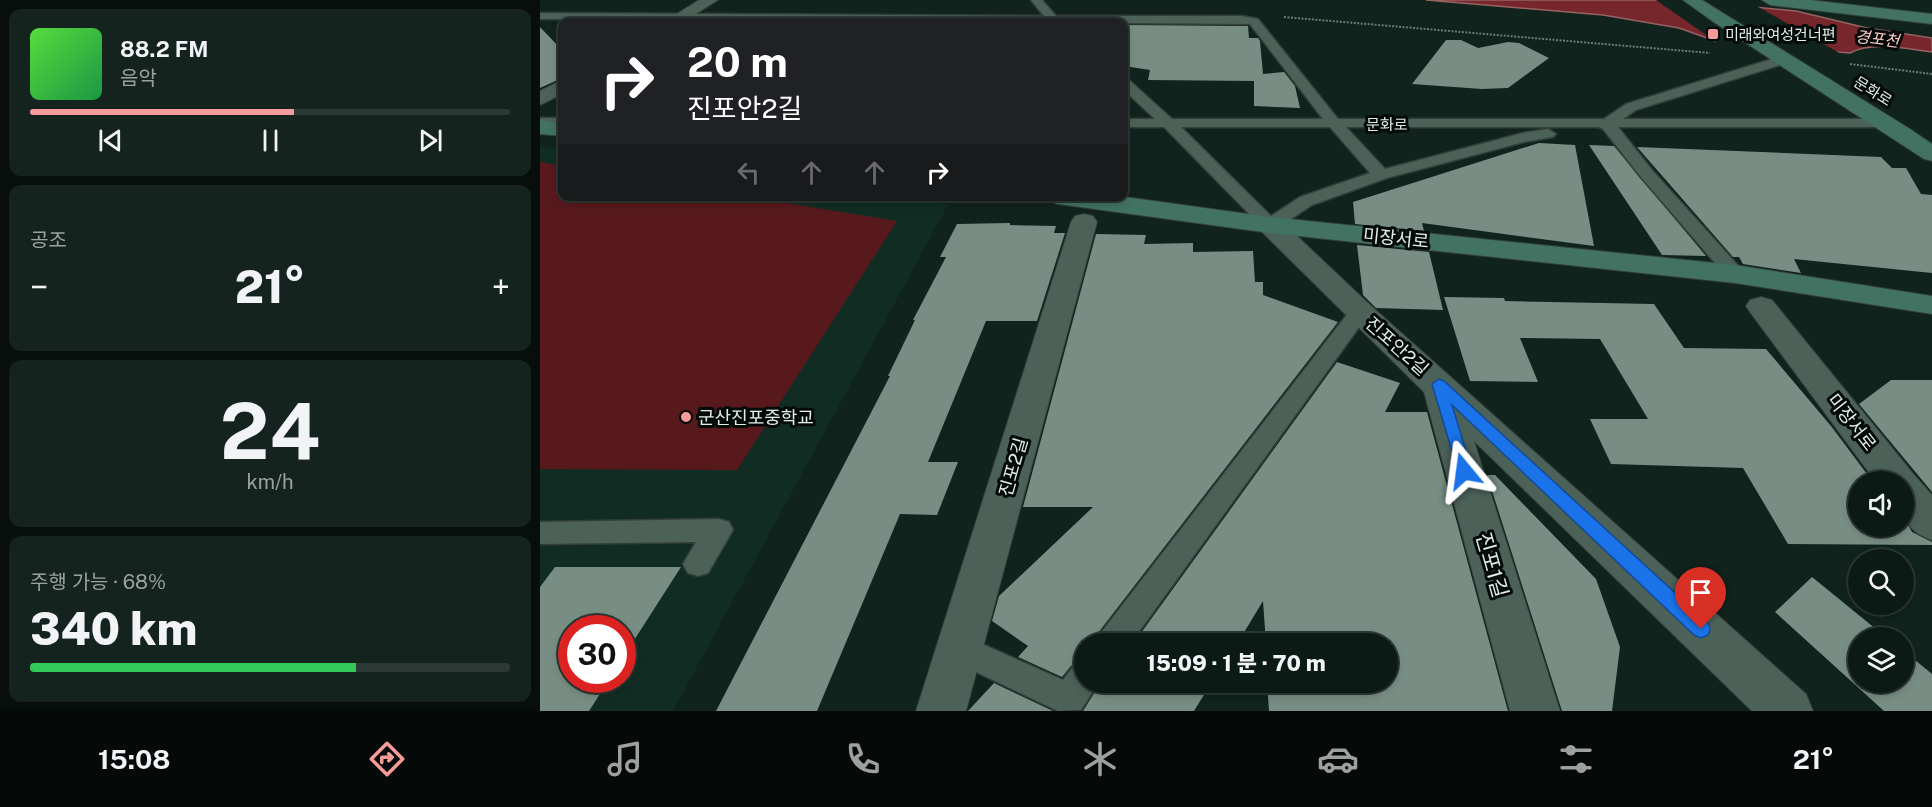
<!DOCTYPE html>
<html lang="ko">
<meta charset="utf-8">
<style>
:root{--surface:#0c1a15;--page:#15231e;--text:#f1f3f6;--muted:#9aa1a0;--line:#2c3834;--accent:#f59b9a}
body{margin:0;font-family:"Public Sans","Noto Sans KR",sans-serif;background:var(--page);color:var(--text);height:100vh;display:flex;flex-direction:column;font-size:22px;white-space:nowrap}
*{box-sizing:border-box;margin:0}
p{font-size:20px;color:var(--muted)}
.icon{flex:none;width:33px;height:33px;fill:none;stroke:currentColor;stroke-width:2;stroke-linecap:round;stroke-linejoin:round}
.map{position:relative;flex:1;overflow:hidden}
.details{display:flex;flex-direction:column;gap:9px;padding:9px;background:#070e0c;width:540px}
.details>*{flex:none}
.banner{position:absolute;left:18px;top:18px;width:570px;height:183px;border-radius:12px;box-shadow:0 3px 9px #0003,0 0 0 2px var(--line);background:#202124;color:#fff;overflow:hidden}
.controls{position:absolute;left:1308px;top:471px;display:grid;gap:12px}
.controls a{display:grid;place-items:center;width:66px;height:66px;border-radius:50%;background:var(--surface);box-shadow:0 3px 9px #0003,0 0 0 2px var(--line);font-size:30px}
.speed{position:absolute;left:18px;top:615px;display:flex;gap:12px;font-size:30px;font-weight:700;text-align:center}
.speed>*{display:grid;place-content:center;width:78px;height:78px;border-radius:50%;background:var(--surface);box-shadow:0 3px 9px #0003,0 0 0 2px var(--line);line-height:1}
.speed .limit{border:9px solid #d22;background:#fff;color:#111}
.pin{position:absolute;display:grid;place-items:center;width:51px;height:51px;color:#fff;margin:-62px -26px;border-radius:50% 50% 50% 0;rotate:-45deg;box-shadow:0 0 6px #0007}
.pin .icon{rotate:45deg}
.me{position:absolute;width:66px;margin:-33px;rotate:344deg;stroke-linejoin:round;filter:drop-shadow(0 0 4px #0008)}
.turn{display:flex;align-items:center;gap:21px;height:126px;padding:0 30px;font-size:27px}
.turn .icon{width:78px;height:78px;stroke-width:2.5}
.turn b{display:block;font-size:42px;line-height:51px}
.lanes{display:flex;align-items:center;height:57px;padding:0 30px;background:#0003;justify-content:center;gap:30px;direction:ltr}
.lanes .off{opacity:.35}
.big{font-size:45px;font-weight:800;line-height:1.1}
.details .card{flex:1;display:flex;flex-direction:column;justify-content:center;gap:9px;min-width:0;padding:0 21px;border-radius:12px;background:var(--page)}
.details .dial{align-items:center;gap:0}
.dial b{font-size:78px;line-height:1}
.song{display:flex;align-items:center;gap:18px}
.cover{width:72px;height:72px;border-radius:9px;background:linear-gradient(135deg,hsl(110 70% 55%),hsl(140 70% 35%))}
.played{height:6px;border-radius:3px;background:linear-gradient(90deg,var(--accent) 55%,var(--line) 55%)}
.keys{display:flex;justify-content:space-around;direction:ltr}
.heat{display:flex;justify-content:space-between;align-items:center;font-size:33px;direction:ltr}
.charge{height:9px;border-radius:4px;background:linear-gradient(90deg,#34c759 68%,var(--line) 0)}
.trip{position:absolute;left:534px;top:633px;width:324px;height:60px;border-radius:30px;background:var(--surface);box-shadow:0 3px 9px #0003,0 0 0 2px var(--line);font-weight:800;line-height:60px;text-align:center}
.dock{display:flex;height:96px;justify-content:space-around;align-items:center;background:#050a08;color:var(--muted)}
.dock .icon{width:42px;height:42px}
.dock .active{color:var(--accent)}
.dock b{font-size:27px;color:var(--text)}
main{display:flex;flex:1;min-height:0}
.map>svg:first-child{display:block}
.built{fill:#112d23;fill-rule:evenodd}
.green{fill:#58191d}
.water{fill:#77272b;stroke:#976263;stroke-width:1.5}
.pier{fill:#10231c}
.building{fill:#788e84}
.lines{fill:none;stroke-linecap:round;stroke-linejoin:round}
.lane-casing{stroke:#323e38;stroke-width:3}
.street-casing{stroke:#323e38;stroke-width:2}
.secondary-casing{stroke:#323e38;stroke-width:2}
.path{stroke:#6c7c75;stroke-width:2;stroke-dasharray:2 1.5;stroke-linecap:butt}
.lane{fill:#4c6158;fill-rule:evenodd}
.street{fill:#4c6158;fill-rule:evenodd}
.secondary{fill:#427262;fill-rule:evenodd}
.route{fill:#1a73e8;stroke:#114b97;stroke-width:1.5}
.poi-dot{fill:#f59b9a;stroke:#040a07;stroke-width:2}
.labels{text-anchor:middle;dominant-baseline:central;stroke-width:6;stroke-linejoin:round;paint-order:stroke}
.far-poi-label{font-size:15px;fill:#e1ede7;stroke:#040a07;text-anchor:start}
.far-street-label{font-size:15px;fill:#e1ede7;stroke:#040a07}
.far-water-label{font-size:16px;font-style:italic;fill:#fccbc9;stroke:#040a07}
.street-label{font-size:18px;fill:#e1ede7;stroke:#040a07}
.poi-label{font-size:18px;fill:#e1ede7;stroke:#040a07;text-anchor:start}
.near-street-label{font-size:21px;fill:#e1ede7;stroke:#040a07}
</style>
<main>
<section class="details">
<div class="card">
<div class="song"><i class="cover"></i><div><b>88.2 FM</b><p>음악</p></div></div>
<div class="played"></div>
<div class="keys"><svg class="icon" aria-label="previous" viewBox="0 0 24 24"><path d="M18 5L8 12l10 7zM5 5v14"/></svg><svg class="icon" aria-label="pause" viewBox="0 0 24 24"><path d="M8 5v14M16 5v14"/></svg><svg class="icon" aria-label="next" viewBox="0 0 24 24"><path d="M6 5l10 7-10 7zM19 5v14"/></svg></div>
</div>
<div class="card"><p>공조</p>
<div class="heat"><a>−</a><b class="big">21°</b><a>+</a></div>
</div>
<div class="card dial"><b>24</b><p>km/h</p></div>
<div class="card"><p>주행 가능 · 68%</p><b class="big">340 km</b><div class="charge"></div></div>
</section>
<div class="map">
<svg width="1392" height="711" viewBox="0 0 1392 711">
<rect width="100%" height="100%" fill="#10231c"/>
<!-- built -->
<path class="built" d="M 0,146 L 22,149 L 22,196 L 346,196 L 408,205 L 133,711 L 0,711 ZM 32,628 L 82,628 L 82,680 L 32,680 Z"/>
<!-- green -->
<path class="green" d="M 0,162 L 22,166 L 22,196 L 209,197 L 357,221 L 197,470 L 0,469 Z"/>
<!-- water -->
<path class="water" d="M 886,0 L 1142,0 L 1256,11 L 1327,28 L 1392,38 L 1392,52 C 1367,49 1333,41 1310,53 L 1181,43 L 1139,28 L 1063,15 Z"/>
<!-- pier -->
<path class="pier" d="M 1116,0 L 1164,0 L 1213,4 L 1303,55 L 1182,46 Z"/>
<!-- building -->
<path class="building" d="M 584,25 L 708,26 L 709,38 L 718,38 L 720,41 L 723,74 L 744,72 L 755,86 L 760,108 L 714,106 L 714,81 L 608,80 L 610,70 L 584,66 Z
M 0,27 L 22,50 L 22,78 L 0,88 Z
M 906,40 L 921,40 L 938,48 L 968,42 L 979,43 L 1009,58 L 968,88 L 942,89 L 872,84 Z
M 999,143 L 1035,145 L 1054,246 L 882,223 L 884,231 L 815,224 L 813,202 Z
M 1049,145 L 1074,146 L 1166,256 L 1122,255 Z
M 1097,147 L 1341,157 L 1352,168 L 1366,168 L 1381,194 L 1392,195 L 1392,273 L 1254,259 L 1261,273 L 1203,264 L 1199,257 L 1193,257 Z
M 470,223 L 470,225 L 516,226 L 514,233 L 525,233 L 497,321 L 446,321 L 388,462 L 418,462 L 397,515 L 360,514 L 277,711 L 176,711 L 350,376 L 348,376 L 375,320 L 373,320 L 406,257 L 400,257 L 417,224 Z
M 556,234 L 606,235 L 604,244 L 653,243 L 653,252 L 713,251 L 715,282 L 723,282 L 723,295 L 798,322 L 558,633 L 553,644 L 544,644 L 544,661 L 531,666 L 522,677 L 478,657 L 488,646 L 452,621 L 459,596 L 553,507 L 483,507 Z
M 817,245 L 889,252 L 903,310 L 836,308 L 823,295 Z
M 904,297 L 964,298 L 965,301 L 1114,304 L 1144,348 L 1226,349 L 1291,426 L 1333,482 L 1318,482 L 1318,526 L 1364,526 L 1364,517 L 1372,532 L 1392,542 L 1392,545 L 1248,544 L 1203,468 L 1071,464 L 1050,419 L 1108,419 L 1060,339 L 980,338 L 998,382 L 930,381 Z
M 797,362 L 860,383 L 845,412 L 887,412 L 968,711 L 729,711 L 727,682 L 848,682 L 848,644 L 726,644 L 723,601 L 697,644 L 593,644 Z
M 1351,380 L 1392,380 L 1392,492 L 1319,404 Z
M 947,475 L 955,475 L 1056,579 L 1080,647 L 1072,711 L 1022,711 Z
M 15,567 L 141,567 L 82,659 L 82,628 L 32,628 L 32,680 L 69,680 L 49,711 L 0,711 L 0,587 Z
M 1272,577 L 1347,638 L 1318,638 L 1318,682 L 1364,682 L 1364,651 L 1392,674 L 1392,711 L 1344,711 L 1235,612 Z
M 561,682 L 672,682 L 654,711 L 543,711 Z
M 454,683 L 513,711 L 428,711 Z"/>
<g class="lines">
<!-- lane casing -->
<g class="lane-casing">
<path id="lane" d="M 491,0 L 502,0 L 516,16 L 702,16 L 718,19 L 798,119 L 1064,119 L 1086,104 L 1242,56 L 1246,57 L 1248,60 L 1246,63 L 1096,110 L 1083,119 L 1347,119 L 1354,123 L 1347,127 L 1078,127 L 1112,170 L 1202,270 L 1205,274 L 1202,278 L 1188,278 L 1100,176 L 1063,129 L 1058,127 L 806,127 L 845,169 L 983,133 L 1008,129 L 1016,134 L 1013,137 L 984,142 L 847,178 L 772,205 L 736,229 L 724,229 L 624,127 L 584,127 L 584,119 L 615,119 L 584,90 L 584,79 L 589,80 L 632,119 L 783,119 L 710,24 L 0,19 L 0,13 L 504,16 ZM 641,127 L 790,127 L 830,173 L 760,197 L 731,216 Z
M 0,118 L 22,118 L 22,126 L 0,126 Z
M 819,306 L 826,308 L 830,312 L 590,644 L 555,644 L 560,634 L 812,308 Z
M 179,519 L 189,522 L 193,530 L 168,573 L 158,576 L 148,573 L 143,564 L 156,542 L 0,544 L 0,522 Z
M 420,634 L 523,680 L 532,668 L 544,663 L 544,682 L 559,682 L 541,710 L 518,711 L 409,659 L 404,649 L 409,639 Z"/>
</g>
<!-- street casing -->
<g class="street-casing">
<path id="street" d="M 159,0 L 178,0 L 143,22 L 124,22 Z
M 22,80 L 22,94 L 0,105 L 0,91 Z
M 544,214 L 553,216 L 557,222 L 426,711 L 376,711 L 531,222 L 535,216 Z
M 730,217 L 739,219 L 830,305 L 1266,694 L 1273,711 L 1212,711 L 934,441 L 1020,711 L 970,711 L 884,392 L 721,231 L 717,225 L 721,219 Z
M 1221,297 L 1232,300 L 1375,476 L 1392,495 L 1392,540 C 1360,530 1364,510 1364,482 L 1336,482 L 1210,312 L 1206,306 L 1210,300 Z"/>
</g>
<!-- secondary casing -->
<g class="secondary-casing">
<path id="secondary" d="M 1143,0 L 1162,0 L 1370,129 L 1392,144 L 1392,161 L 1384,159 L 1175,23 Z
M 1222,0 L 1270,0 L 1392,14 L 1392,24 L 1230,5 Z
M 0,120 L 22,124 L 22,136 L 0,134 Z
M 506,196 L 578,196 L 730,217 L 1195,265 L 1392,296 L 1392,314 L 1195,283 L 730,233 L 518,204 L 509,201 Z"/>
</g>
<!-- path -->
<path class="path" d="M 744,17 L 1170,53
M 1310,64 L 1392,74"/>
<!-- lane -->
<use href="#lane" class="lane"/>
<!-- street -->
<use href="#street" class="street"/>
<!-- secondary -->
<use href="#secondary" class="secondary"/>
</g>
<!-- route -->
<path class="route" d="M 899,379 L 904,381 L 1168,623 L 1170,629 L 1168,635 L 1161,638 L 1154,635 L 912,405 L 932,471 L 930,475 L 919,475 L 892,384 Z"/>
<!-- markers -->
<g class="poi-dot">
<rect x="1167" y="28" width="12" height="12" rx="3"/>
<circle cx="146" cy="417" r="6"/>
</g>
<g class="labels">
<!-- far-poi labels -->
<g class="far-poi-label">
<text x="1185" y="34">미래와여성건너편</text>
</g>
<!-- far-street labels -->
<g class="far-street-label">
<text transform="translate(1333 91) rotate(32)">문화로</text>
<text x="847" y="124">문화로</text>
</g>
<!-- far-water labels -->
<g class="far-water-label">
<text transform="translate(1337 39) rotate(7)">경포천</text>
</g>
<!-- street labels -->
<g class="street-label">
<text transform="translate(856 238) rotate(6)">미장서로</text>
<text transform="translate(857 346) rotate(42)">진포안2길</text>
<text transform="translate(1312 422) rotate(52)">미장서로</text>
<text transform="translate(473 467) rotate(-74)">진포2길</text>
</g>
<!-- poi labels -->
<g class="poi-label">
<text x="158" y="417">군산진포중학교</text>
</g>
<!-- near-street labels -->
<g class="near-street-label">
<text transform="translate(952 565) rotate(74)">진포1길</text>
</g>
</g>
</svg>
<div class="controls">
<a><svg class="icon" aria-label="sound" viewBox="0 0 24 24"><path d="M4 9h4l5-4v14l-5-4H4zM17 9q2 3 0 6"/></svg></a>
<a><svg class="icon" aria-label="search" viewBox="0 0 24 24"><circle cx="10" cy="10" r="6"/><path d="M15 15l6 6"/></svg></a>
<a><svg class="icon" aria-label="layers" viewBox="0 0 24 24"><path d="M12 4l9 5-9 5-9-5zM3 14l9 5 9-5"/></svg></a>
</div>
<div class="speed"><div class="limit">30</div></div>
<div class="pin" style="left:1161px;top:629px;background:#d93025"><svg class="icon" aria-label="arrive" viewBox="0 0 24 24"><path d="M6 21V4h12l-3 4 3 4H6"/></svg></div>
<svg class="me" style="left:924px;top:471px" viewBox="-20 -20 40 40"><path d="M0-17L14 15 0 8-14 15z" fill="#1a73e8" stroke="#fff" stroke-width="4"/></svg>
<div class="trip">15:09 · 1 분 · 70 m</div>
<div class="banner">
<div class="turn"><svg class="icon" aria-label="right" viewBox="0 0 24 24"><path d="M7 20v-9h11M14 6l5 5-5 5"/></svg><div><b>20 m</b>진포안2길</div></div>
<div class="lanes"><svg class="icon off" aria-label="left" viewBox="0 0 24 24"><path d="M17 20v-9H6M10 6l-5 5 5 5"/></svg><svg class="icon off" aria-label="ahead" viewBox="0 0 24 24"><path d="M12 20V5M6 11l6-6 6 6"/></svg><svg class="icon off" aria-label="ahead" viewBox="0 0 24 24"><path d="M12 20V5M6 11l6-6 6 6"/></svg><svg class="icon" aria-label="right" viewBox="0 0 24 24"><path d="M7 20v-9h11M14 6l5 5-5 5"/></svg></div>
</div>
</div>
</main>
<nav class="dock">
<b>15:08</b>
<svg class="icon active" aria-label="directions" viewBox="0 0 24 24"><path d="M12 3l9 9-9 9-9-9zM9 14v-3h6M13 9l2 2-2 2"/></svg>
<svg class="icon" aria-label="music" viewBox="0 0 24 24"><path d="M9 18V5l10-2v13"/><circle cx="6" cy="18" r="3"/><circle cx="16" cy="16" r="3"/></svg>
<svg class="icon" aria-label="phone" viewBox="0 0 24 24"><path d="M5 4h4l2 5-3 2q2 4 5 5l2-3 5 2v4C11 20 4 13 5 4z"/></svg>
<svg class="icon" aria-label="climate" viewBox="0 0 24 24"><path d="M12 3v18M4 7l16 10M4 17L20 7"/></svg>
<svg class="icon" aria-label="car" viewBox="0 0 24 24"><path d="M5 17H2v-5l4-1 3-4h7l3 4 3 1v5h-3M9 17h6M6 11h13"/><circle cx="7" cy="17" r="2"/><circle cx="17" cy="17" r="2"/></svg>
<svg class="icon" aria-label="filters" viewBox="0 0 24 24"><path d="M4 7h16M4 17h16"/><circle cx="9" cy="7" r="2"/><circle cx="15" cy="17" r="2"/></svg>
<b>21°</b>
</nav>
